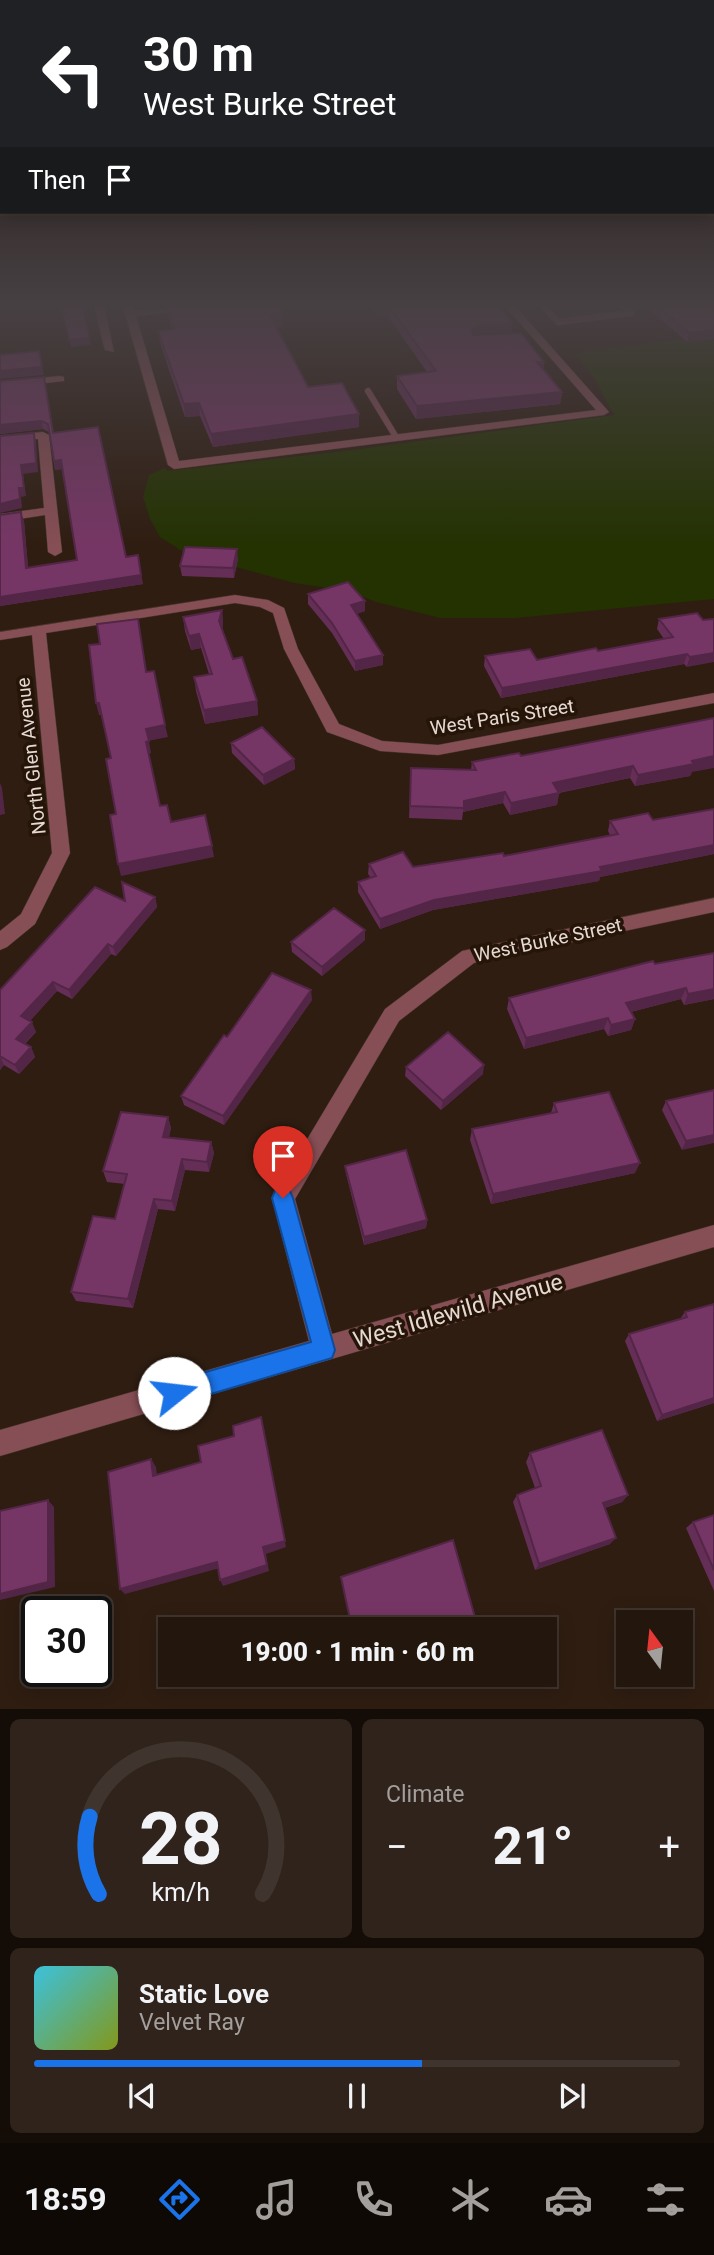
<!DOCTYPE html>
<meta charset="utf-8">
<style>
:root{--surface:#23160d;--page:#2f231b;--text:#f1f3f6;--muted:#a39f9d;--line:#40352e;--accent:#1a73e8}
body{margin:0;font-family:Roboto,sans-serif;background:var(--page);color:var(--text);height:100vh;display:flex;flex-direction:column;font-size:26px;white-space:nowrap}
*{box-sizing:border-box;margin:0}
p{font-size:23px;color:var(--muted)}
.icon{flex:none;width:38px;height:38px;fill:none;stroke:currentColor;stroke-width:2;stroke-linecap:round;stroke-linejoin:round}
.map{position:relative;height:1709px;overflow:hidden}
.drawer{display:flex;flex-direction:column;gap:10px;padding:10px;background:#130c07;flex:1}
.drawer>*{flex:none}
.top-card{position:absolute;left:0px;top:0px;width:714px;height:214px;box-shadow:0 4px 18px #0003,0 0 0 2px var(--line);background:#202124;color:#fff;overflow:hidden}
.needle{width:46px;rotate:345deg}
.buttons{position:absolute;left:616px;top:1610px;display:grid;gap:14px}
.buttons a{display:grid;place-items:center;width:77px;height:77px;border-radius:0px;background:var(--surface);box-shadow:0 4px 18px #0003,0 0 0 2px var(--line);font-size:35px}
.speed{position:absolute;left:21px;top:1596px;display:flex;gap:14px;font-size:35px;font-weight:700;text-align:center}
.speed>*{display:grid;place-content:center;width:91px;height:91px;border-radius:50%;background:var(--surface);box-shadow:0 4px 18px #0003,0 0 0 2px var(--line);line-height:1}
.speed .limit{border:4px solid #111;border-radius:10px;background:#fff;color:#111}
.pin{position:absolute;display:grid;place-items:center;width:60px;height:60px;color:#fff;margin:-72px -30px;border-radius:50% 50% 50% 0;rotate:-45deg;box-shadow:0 0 7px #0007}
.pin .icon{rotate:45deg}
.me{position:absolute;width:77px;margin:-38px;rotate:74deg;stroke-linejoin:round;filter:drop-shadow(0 0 5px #0008)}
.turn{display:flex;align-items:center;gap:24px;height:147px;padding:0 28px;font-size:32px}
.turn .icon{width:91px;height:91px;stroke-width:2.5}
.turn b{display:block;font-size:49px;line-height:60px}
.then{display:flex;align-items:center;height:66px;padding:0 28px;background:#0003;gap:14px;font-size:26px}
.big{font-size:52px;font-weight:800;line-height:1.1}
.drawer .widget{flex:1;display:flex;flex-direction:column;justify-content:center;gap:10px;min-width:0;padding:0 24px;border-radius:10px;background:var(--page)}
.drawer .dial{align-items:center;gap:0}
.dial svg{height:182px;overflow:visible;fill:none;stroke:var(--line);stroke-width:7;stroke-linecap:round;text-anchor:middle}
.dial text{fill:var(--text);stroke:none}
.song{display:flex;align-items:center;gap:21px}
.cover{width:84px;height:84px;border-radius:10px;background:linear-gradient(135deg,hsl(190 70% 55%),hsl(70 70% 35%))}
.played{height:7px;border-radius:4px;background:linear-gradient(90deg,var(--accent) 60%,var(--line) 60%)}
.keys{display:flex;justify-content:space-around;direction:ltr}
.heat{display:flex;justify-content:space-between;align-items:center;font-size:38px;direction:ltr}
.drawer .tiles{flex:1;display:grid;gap:10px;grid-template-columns:1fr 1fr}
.widget:last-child{grid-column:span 2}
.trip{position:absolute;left:158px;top:1617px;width:399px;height:70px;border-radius:0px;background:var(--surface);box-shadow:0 4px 18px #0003,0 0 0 2px var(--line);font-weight:800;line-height:70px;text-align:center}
.dock{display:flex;height:112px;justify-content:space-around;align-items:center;background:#0e0905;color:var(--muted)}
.dock .icon{width:49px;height:49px}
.dock .on{color:var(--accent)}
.dock b{font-size:32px;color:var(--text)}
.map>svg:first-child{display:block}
.green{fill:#243202}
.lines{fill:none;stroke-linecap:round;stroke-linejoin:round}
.lane-casing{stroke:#48372c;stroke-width:7}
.street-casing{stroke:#48372c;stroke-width:1}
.lane{stroke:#864e55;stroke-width:6}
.street{fill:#864e55;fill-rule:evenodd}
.wall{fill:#652e57}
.shaded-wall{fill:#532647}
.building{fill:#763665;stroke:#532647;stroke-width:2}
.route{fill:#1a73e8;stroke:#114b97;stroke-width:2}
.labels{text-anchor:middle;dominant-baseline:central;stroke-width:7;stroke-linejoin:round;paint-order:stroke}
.street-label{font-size:19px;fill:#e5d9d1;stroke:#251408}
.near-street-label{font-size:23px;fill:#e5d9d1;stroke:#251408}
</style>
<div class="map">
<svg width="714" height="1709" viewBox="0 0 714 1709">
<rect width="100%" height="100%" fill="#2f1d11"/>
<!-- green -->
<path class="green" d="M 694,338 L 714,338 L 714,599 L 516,618 L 440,618 L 376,602 L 349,591 L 294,583 L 185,553 L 160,537 L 150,519 L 143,497 L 149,475 L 165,468 L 167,471 L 344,451 L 615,415 C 601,394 596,373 574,355 L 586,351 Z"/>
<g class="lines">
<!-- lane casing -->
<g class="lane-casing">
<path id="lane" d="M 543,306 L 558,322 L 632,313 L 623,306
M 368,391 L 396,437"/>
</g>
<!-- street casing -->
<g class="street-casing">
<path id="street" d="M 94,306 L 104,306 L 114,352 L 105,350 Z
M 123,306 L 133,306 L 134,311 L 221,306 L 216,309 L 136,316 L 179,461 L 596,410 L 505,306 L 515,306 L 609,412 L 604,415 L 174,469 L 168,465 Z
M 60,376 L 64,377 L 64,381 L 0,388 L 0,382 Z
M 43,432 L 49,435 L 62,552 L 55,556 L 48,552 L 45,515 L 0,522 L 0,514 L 44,508 L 38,439 L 0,442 L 0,436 Z
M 235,595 L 268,600 L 284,608 L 298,649 L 339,724 L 382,741 L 438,745 L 714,693 L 714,703 L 438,755 L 380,751 L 327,732 L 284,649 L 273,613 L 260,607 L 235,603 L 46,633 L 70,853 L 35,924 L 7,947 L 0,950 L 0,931 L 21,914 L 52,853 L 32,635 L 0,640 L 0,632 Z
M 714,898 L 714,912 L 474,963 L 399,1021 L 295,1199 L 332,1334 L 714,1225 L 714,1247 L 0,1456 L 0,1430 L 309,1341 L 272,1198 L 385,1009 L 462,951 Z"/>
</g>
<!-- lane -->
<use href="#lane" class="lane"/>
<!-- street -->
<use href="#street" class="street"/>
</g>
<!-- wall -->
<path class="wall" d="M 164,306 L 278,306 L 283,326 L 277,327 L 308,387 L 359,427 L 213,447 L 200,416 L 185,417 L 160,343 L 158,331 L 172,329 L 167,316 L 166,307 Z
M 370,306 L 499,306 L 512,323 L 511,334 L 544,362 L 543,370 L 562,392 L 560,404 L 416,419 L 397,389 L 397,376 L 427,372 L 387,315 L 378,316 Z
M 645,306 L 714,306 L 714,339 L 687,342 Z
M 44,377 L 53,433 L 143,584 L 0,606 L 24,521 L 28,568 L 77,560 L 62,469 L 55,470 L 49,432 L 43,429 L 0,434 L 0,381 Z
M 238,559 L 234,578 L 182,576 L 180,566 Z
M 308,594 L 365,601 L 365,611 L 356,614 L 383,665 L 355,671 L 332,633 L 308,604 Z
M 222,610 L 223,624 L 222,629 L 233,659 L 257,701 L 258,715 L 205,724 L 196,691 L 194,677 L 209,674 L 201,648 L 191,650 L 185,631 L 183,617 Z
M 659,619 L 703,620 L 687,667 L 684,664 L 501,698 L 484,666 L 485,656 L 537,660 L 598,651 L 664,639 L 657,629 Z
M 231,743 L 294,759 L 295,769 L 264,785 L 232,753 Z
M 521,756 L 692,772 L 690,776 L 635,786 L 630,778 L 559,793 L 557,805 L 510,815 L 503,803 L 463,812 L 462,820 L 409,818 L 411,768 L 471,770 L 472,762 Z
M 653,820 L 714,854 L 600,877 L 599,881 L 433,910 L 380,929 L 358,892 L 358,882 L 371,878 L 368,874 L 369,864 L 413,867 L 504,856 L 610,835 L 608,831 L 610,821 Z
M 155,897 L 157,907 L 116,956 L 111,954 L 72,999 L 57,991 L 30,1021 L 36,1032 L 25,1044 L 31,1047 L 35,1057 L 19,1074 L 4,1065 L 0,1070 L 0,990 L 125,901 Z
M 365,940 L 322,976 L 292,952 L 291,942 Z
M 714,953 L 714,999 L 684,1005 L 681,999 L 631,1012 L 635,1019 L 631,1030 L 608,1036 L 604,1029 L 524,1049 L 507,1009 L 509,998 L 655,964 Z
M 312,1000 L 224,1125 L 184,1105 L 181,1096 L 227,1037 Z
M 406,1067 L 483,1074 L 441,1110 L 405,1076 Z
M 714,1090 L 682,1150 L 662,1110 L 666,1101 Z
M 554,1103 L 635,1173 L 491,1204 L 470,1140 L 472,1129 L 551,1113 Z
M 168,1117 L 171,1128 L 169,1137 L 211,1142 L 214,1153 L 209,1172 L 185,1170 L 175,1211 L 158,1209 L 133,1308 L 76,1301 L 71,1292 L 115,1219 L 125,1184 L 107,1182 L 103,1171 Z
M 345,1166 L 427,1220 L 426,1228 L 364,1245 L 346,1174 Z
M 714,1304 L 714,1403 L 657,1421 L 625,1341 L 629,1334 L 680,1319 L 685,1312 Z
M 530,1453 L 628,1495 L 622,1502 L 605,1508 L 610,1544 L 535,1570 L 513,1502 L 517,1495 L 535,1488 L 526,1462 Z
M 714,1515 L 714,1591 L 686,1528 L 693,1522 Z"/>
<!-- shaded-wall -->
<path class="shaded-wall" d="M 378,306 L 387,306 L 387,315 L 378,316 Z
M 282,314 L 283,326 L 271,327 L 270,315 Z
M 512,323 L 511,335 L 471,342 L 472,330 L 476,326 Z
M 714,330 L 714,339 L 687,342 L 689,333 Z
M 90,338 L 91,345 L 71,347 L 69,340 Z
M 39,351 L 44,375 L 0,379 L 0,371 Z
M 537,362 L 544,362 L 543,374 Z
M 562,392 L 560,404 L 416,419 L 417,406 Z
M 199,403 L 200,416 L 185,417 L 184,404 Z
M 359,414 L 359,427 L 213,447 L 211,434 Z
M 41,421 L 43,429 L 0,434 L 0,425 Z
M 34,433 L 36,442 L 38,472 L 23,474 L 26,496 L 21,497 L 22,508 L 0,513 L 0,504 L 21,465 Z
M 61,460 L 62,469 L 55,470 L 54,461 Z
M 21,512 L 24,521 L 29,577 L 26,568 Z
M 237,549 L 238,559 L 234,578 L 233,568 Z
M 138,555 L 143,584 L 0,606 L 0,597 Z
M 365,601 L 365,611 L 351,616 L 351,605 Z
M 222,610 L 223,624 L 221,635 L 219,621 Z
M 199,634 L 201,648 L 191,650 L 189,636 Z
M 714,653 L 714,662 L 687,667 L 690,657 Z
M 687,654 L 684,664 L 501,698 L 502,688 Z
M 383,655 L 383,665 L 355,671 L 355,661 Z
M 257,701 L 258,715 L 205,724 L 204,710 Z
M 96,703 L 99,703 L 102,715 L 99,715 Z
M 165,725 L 168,737 L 148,741 L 146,729 Z
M 149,741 L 151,753 L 148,754 L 146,742 Z
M 714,756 L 714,768 L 692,772 L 690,776 L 635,786 L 638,775 L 692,761 Z
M 294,759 L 295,769 L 264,785 L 263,775 Z
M 633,766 L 630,778 L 551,794 L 553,783 Z
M 0,783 L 2,788 L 5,814 L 0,815 Z
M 505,792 L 503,803 L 463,812 L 464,801 Z
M 559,793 L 557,805 L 510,815 L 511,803 Z
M 714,845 L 714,854 L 600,877 L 599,881 L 433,910 L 380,929 L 380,919 L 434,900 Z
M 212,846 L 214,857 L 121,876 L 118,864 Z
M 155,897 L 157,907 L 116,956 L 113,947 Z
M 365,930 L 365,940 L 322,976 L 322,967 Z
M 108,944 L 111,954 L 72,999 L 69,990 Z
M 53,982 L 57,991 L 25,1026 L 21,1016 Z
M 686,988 L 681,999 L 622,1014 L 626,1003 Z
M 714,989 L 714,999 L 684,1005 L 688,994 Z
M 311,990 L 312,1000 L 224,1125 L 223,1116 Z
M 608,1018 L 604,1029 L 524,1049 L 526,1038 Z
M 635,1019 L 631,1030 L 608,1036 L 611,1025 Z
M 32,1022 L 36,1032 L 20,1048 L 16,1039 Z
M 31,1047 L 35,1057 L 19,1074 L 15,1065 Z
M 0,1056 L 4,1065 L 0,1070 Z
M 484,1065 L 483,1074 L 441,1110 L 443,1101 Z
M 168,1117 L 171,1128 L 166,1148 L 163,1137 Z
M 714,1135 L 714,1143 L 682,1150 L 686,1141 Z
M 211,1142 L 214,1153 L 209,1172 L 207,1162 Z
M 182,1159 L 185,1170 L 175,1211 L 172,1201 Z
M 640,1163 L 635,1173 L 491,1204 L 493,1194 Z
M 154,1199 L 158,1209 L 133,1308 L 128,1299 Z
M 427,1220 L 426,1228 L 364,1245 L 364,1237 Z
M 714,1398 L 714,1403 L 657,1421 L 662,1415 Z
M 263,1426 L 286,1547 L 266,1554 L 269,1571 L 223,1586 L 220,1580 L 263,1547 Z
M 151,1459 L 156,1467 L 158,1483 L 153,1476 Z
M 628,1495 L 622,1502 L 597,1510 L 603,1503 Z
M 48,1500 L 54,1507 L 55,1587 L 0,1600 L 0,1594 Z
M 616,1538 L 610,1544 L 535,1570 L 539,1564 Z
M 217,1562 L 220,1568 L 125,1594 L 120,1589 Z
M 475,1617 L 472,1622 L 452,1629 L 441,1629 Z"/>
<!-- building -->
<path class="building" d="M 61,306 L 82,306 L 90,338 L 69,340 Z
M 166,306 L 278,306 L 282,314 L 270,315 L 308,387 L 342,383 L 359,414 L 211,434 L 199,403 L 184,404 L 158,331 L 174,329 Z
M 389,306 L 499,306 L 512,323 L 476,326 L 472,330 L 473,335 L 521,333 L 544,362 L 537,362 L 562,392 L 417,406 L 397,376 L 436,371 Z
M 658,306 L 714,306 L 714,330 L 689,333 Z
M 39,351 L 42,367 L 0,371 L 0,355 Z
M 44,377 L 53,433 L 98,427 L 126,557 L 138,555 L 141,575 L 0,597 L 0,515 L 21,512 L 26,568 L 77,560 L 61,460 L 54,461 L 48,424 L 41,421 L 0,425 L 0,381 Z
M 34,433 L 36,463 L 21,465 L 24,488 L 19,488 L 20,499 L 0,504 L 0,436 Z
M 185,547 L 237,549 L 233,568 L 180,566 Z
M 348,582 L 365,601 L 351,605 L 383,655 L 355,661 L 332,623 L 308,594 Z
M 222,610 L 219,621 L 233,659 L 242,657 L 257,701 L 204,710 L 194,677 L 212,674 L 199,634 L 189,636 L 183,617 Z
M 697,613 L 703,620 L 714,619 L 714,653 L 690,657 L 687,654 L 502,688 L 485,656 L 530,649 L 537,660 L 596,648 L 598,651 L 673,637 L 659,619 Z
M 138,619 L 146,672 L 154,671 L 165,725 L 146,729 L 149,741 L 146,742 L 160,806 L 167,805 L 171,822 L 205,815 L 212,846 L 118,864 L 110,815 L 116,814 L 106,759 L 111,758 L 99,703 L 96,703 L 89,645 L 100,644 L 97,624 Z
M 714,718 L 714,756 L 692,761 L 694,764 L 638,775 L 633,766 L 553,783 L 559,793 L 511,803 L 505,792 L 464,801 L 464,808 L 410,806 L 411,768 L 476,770 L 472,762 L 519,753 L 521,756 Z
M 262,727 L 294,759 L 263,775 L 231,743 Z
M 714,809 L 714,845 L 600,867 L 602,871 L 434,900 L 380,919 L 358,882 L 376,876 L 369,864 L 403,852 L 413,867 L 503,853 L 504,856 L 618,834 L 610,821 L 648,813 L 653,820 Z
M 122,882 L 155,897 L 113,947 L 108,944 L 69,990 L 53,982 L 21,1016 L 32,1022 L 16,1039 L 31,1047 L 15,1065 L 0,1056 L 0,990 L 95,887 L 125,901 Z
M 334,908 L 365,930 L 322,967 L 291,942 Z
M 714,953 L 714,989 L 688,994 L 686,988 L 626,1003 L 635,1019 L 611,1025 L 608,1018 L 526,1038 L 509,998 L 653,961 L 655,964 Z
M 272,973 L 311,990 L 223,1116 L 181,1096 L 224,1035 L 227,1037 Z
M 448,1032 L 484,1065 L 443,1101 L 406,1067 Z
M 714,1090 L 714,1135 L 686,1141 L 666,1101 Z
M 609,1092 L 640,1163 L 493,1194 L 472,1129 L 557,1112 L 554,1103 Z
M 121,1112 L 168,1117 L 163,1137 L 211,1142 L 207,1162 L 182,1159 L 172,1201 L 154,1199 L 128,1299 L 71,1292 L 93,1216 L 115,1219 L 127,1174 L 103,1171 Z
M 406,1150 L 427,1220 L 364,1237 L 345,1166 Z
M 714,1304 L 714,1398 L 662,1415 L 629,1334 L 687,1317 L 685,1312 Z
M 261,1417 L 285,1541 L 263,1547 L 267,1565 L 220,1580 L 217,1562 L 120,1589 L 108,1472 L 151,1459 L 153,1476 L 201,1462 L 198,1446 L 234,1436 L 233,1426 Z
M 602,1430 L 628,1495 L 603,1503 L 616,1538 L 539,1564 L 517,1495 L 541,1486 L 530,1453 Z
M 48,1500 L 48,1582 L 0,1594 L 0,1511 Z
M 714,1515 L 714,1570 L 693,1522 Z
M 453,1540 L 475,1617 L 441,1629 L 352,1629 L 341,1577 Z"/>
<!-- sky -->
<linearGradient id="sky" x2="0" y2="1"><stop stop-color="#1a1009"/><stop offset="0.56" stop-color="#474043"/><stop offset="1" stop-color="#474043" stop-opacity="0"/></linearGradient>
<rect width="714" height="545" fill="url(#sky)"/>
<!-- route -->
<path class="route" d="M 283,1188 L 290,1191 L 293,1198 L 335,1350 L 332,1358 L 174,1405 L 166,1401 L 163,1393 L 166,1385 L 174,1381 L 311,1342 L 272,1198 L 275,1191 Z"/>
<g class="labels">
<!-- street labels -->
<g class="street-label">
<text transform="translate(502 717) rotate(-9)">West Paris Street</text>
<text transform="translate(31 756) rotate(-96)">North Glen Avenue</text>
<text transform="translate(548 940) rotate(-12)">West Burke Street</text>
</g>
<!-- near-street labels -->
<g class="near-street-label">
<text transform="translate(458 1311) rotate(-16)">West Idlewild Avenue</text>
</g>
</g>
</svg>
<div class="buttons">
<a><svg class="needle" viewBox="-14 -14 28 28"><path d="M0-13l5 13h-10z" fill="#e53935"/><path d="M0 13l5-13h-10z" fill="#a39f9d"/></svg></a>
</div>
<div class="speed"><div class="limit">30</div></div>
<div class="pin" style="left:283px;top:1198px;background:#d93025"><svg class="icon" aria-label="arrive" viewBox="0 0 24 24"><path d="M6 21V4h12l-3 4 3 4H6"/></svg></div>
<svg class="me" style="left:174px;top:1393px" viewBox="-20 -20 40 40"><circle r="19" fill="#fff"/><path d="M0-13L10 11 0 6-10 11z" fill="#1a73e8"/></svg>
<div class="trip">19:00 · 1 min · 60 m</div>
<div class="top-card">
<div class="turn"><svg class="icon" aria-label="left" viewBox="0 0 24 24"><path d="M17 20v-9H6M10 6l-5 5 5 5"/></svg><div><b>30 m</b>West Burke Street</div></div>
<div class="then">Then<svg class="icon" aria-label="arrive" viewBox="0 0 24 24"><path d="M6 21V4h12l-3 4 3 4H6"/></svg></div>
</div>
</div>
<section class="drawer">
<div class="tiles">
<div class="widget dial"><svg viewBox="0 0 100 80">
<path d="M14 69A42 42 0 1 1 86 69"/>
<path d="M14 69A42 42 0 0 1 10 35" stroke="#1a73e8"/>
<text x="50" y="56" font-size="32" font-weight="700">28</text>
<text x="50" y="72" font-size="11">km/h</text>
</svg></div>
<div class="widget"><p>Climate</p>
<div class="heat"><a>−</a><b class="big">21°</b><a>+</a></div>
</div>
<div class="widget">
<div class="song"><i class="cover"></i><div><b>Static Love</b><p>Velvet Ray</p></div></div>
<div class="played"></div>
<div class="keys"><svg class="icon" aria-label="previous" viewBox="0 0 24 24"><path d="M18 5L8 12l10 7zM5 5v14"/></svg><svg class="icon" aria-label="pause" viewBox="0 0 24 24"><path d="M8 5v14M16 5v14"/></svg><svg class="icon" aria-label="next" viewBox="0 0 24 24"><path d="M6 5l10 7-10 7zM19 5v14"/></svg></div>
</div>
</div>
</section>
<nav class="dock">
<b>18:59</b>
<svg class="icon on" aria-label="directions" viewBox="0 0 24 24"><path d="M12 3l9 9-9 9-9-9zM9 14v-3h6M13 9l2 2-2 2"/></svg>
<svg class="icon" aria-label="music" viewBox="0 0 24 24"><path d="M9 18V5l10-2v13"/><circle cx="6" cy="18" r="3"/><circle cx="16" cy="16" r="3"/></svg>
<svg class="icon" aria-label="phone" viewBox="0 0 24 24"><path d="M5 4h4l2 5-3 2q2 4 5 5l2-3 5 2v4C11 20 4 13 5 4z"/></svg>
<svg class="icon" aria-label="climate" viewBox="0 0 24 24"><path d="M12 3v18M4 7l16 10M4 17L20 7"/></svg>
<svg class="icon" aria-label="car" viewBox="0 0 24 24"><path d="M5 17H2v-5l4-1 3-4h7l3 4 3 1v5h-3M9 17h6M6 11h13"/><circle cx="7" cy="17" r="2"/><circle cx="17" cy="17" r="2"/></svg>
<svg class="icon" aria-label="filters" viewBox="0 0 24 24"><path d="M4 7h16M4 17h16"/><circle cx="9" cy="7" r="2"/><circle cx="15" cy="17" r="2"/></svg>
</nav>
